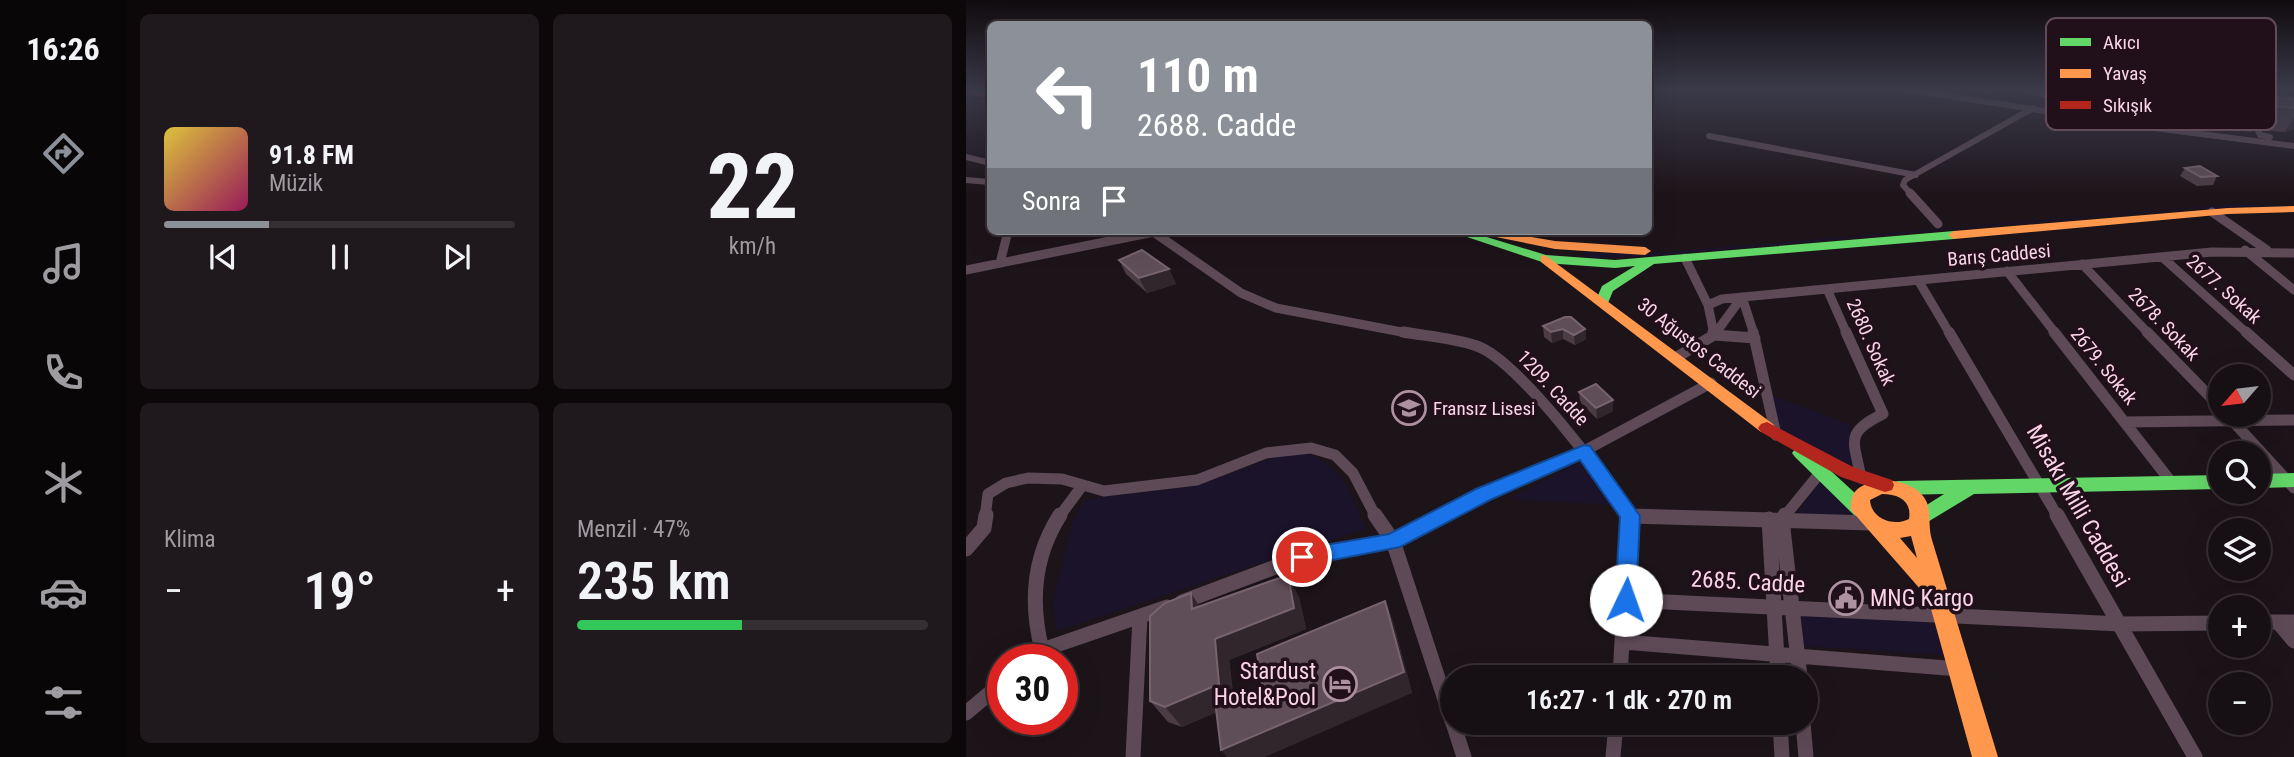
<!DOCTYPE html>
<html lang="tr">
<meta charset="utf-8">
<style>
:root{--surface:#160f13;--page:#1f181c;--text:#f1f3f6;--muted:#9e9ca0;--line:#352f33;--accent:#8c9099}
body{margin:0;font-family:"Roboto Condensed",sans-serif;background:var(--page);color:var(--text);height:100vh;display:flex;flex-direction:column;font-size:26px;white-space:nowrap}
*{box-sizing:border-box;margin:0}
p{font-size:23px;color:var(--muted)}
.icon{flex:none;width:38px;height:38px;fill:none;stroke:currentColor;stroke-width:2;stroke-linecap:round;stroke-linejoin:round}
.map{position:relative;flex:1;overflow:hidden}
.drawer{display:flex;flex-direction:column;gap:14px;padding:14px;background:#0c080a;width:840px}
.drawer>*{flex:none}
.guide{position:absolute;left:21px;top:21px;width:665px;height:214px;border-radius:10px;box-shadow:0 7px 28px #0002,0 0 0 2px var(--line);background:#8c9099;color:#fff;overflow:hidden}
.needle{width:46px;rotate:242deg}
.buttons{position:absolute;left:1242px;top:364px;display:grid;gap:14px}
.buttons a{display:grid;place-items:center;width:63px;height:63px;border-radius:50%;background:var(--surface);box-shadow:0 7px 28px #0002,0 0 0 2px var(--line);font-size:35px}
.speed{position:absolute;left:21px;top:644px;display:flex;gap:14px;font-size:35px;font-weight:700;text-align:center}
.speed>*{display:grid;place-content:center;width:91px;height:91px;border-radius:50%;background:var(--surface);box-shadow:0 7px 28px #0002,0 0 0 2px var(--line);line-height:1}
.speed .limit{border:10px solid #d22;background:#fff;color:#111}
.pin{position:absolute;display:grid;place-items:center;width:60px;height:60px;color:#fff;margin:-30px;border:4px solid #fff;border-radius:50%;box-shadow:0 2px 7px #0007}
.me{position:absolute;width:77px;margin:-38px;rotate:3deg;stroke-linejoin:round;filter:drop-shadow(0 0 5px #0008)}
.turn{display:flex;align-items:center;gap:24px;height:147px;padding:0 35px;font-size:32px}
.turn .icon{width:91px;height:91px;stroke-width:2.5}
.turn b{display:block;font-size:49px;line-height:60px}
.then{display:flex;align-items:center;height:66px;padding:0 35px;background:#0003;gap:14px;font-size:26px}
.big{font-size:52px;font-weight:600;line-height:1.1}
.drawer .card{flex:1;display:flex;flex-direction:column;justify-content:center;gap:10px;min-width:0;padding:0 24px;border-radius:10px;background:var(--page)}
.drawer .dial{align-items:center;gap:0}
.dial b{font-size:91px;line-height:1}
.song{display:flex;align-items:center;gap:21px}
.cover{width:84px;height:84px;border-radius:10px;background:linear-gradient(135deg,hsl(50 70% 55%),hsl(330 70% 35%))}
.played{height:7px;border-radius:4px;background:linear-gradient(90deg,var(--accent) 30%,var(--line) 30%)}
.keys{display:flex;justify-content:space-around;direction:ltr}
.heat{display:flex;justify-content:space-between;align-items:center;font-size:38px;direction:ltr}
.charge{height:10px;border-radius:5px;background:linear-gradient(90deg,#34c759 47%,var(--line) 0)}
.drawer .tiles{flex:1;display:grid;gap:14px;grid-template-columns:repeat(2,1fr)}
.trip{position:absolute;left:474px;top:665px;width:378px;height:70px;border-radius:35px;background:var(--surface);box-shadow:0 7px 28px #0002,0 0 0 2px var(--line);font-weight:600;line-height:70px;text-align:center}
main{display:flex;flex:1;min-height:0}
.dock{display:flex;flex-direction:column;width:126px;justify-content:space-around;align-items:center;background:#090608;color:var(--muted)}
.dock .icon{width:49px;height:49px}
.dock .selected{color:var(--accent)}
.dock b{font-size:32px;color:var(--text)}
.map>svg:first-child{display:block}
.green{fill:#1a1329}
.lines{fill:none;stroke-linecap:round;stroke-linejoin:round}
.street-far3{stroke:#5d4a56;stroke-width:6}
.street-far2{stroke:#5d4a56;stroke-width:9}
.street-far1{stroke:#5d4a56;stroke-width:11}
.street{stroke:#5d4a56;stroke-width:15}
.fast{fill:#63d668;fill-rule:evenodd}
.slow{fill:#ff974d;fill-rule:evenodd}
.jam{fill:#b3261e;fill-rule:evenodd}
.wall{fill:#4c3d45}
.shaded-wall{fill:#31262c}
.building{fill:#5f4e57;stroke:#77636e;stroke-width:2}
.route{fill:#1a73e8;stroke:#114b97;stroke-width:2}
.labels{text-anchor:middle;dominant-baseline:central;stroke-width:7;stroke-linejoin:round;paint-order:stroke}
.street-label{font-size:19px;fill:#fbd4ea;stroke:#211019}
.poi-label{font-size:19px;fill:#fbd4ea;stroke:#211019;text-anchor:start}
.near-street-label{font-size:23px;fill:#fbd4ea;stroke:#211019}
.near-poi-label{font-size:23px;fill:#fbd4ea;stroke:#211019;text-anchor:start}
.key{fill:#211019;stroke:#624b58;stroke-width:2}
.key-label{font-size:19px;fill:#fbd4ea}
</style>
<main>
<nav class="dock">
<b>16:26</b>
<svg class="icon selected" aria-label="directions" viewBox="0 0 24 24"><path d="M12 3l9 9-9 9-9-9zM9 14v-3h6M13 9l2 2-2 2"/></svg>
<svg class="icon" aria-label="music" viewBox="0 0 24 24"><path d="M9 18V5l10-2v13"/><circle cx="6" cy="18" r="3"/><circle cx="16" cy="16" r="3"/></svg>
<svg class="icon" aria-label="phone" viewBox="0 0 24 24"><path d="M5 4h4l2 5-3 2q2 4 5 5l2-3 5 2v4C11 20 4 13 5 4z"/></svg>
<svg class="icon" aria-label="climate" viewBox="0 0 24 24"><path d="M12 3v18M4 7l16 10M4 17L20 7"/></svg>
<svg class="icon" aria-label="car" viewBox="0 0 24 24"><path d="M5 17H2v-5l4-1 3-4h7l3 4 3 1v5h-3M9 17h6M6 11h13"/><circle cx="7" cy="17" r="2"/><circle cx="17" cy="17" r="2"/></svg>
<svg class="icon" aria-label="filters" viewBox="0 0 24 24"><path d="M4 7h16M4 17h16"/><circle cx="9" cy="7" r="2"/><circle cx="15" cy="17" r="2"/></svg>
</nav>
<section class="drawer">
<div class="tiles">
<div class="card">
<div class="song"><i class="cover"></i><div><b>91.8 FM</b><p>Müzik</p></div></div>
<div class="played"></div>
<div class="keys"><svg class="icon" aria-label="previous" viewBox="0 0 24 24"><path d="M18 5L8 12l10 7zM5 5v14"/></svg><svg class="icon" aria-label="pause" viewBox="0 0 24 24"><path d="M8 5v14M16 5v14"/></svg><svg class="icon" aria-label="next" viewBox="0 0 24 24"><path d="M6 5l10 7-10 7zM19 5v14"/></svg></div>
</div>
<div class="card dial"><b>22</b><p>km/h</p></div>
<div class="card"><p>Klima</p>
<div class="heat"><a>−</a><b class="big">19°</b><a>+</a></div>
</div>
<div class="card"><p>Menzil · 47%</p><b class="big">235 km</b><div class="charge"></div></div>
</div>
</section>
<div class="map">
<svg width="1328" height="757" viewBox="0 0 1328 757">
<rect width="100%" height="100%" fill="#1d1419"/>
<!-- green -->
<path class="green" d="M 1265,204 L 1328,205 L 1220,209 L 685,256 L 619,259 L 620,252 L 676,254 Z
M 806,395 L 883,424 L 889,473 L 812,429 Z
M 340,452 C 380,472 384,489 399,529 L 91,631 L 86,604 L 107,521 L 120,499 L 229,486 L 312,456 Z
M 620,458 L 650,505 L 543,499 Z
M 854,481 L 899,520 L 830,515 Z
M 834,611 L 968,619 L 980,655 L 838,646 Z"/>
<g class="lines">
<!-- street-far3 -->
<path class="street-far3" d="M 938,89 L 1181,127 L 1328,146
M 1016,89 L 1022,90
M 1056,89 L 1119,105
M 1114,109 L 1138,89
M 743,136 L 950,175
M 1304,137 L 1294,135 L 1286,117 L 1328,99
M 0,157 L 24,163
M 0,180 L 24,182
M 946,195 L 937,185 L 939,180 L 1067,108"/>
<!-- street-far2 -->
<path class="street-far2" d="M 944,193 L 972,224
M 1246,212 L 1301,250
M 186,231 L 275,293 L 310,308 L 446,334
M 1279,250 L 1328,290
M 1196,257 L 1282,334
M 719,258 L 742,305 L 748,334
M 34,263 L 42,231
M 1116,264 L 1183,334
M 0,270 L 188,232
M 1041,271 L 1090,334
M 952,280 L 984,334
M 861,289 L 881,334
M 776,297 L 788,334
M 742,305 L 756,299 L 1246,252 L 1328,253
M 749,334 L 776,297"/>
<!-- street-far1 -->
<path class="street-far1" d="M 437,332 C 460,336 488,338 511,346 C 551,360 641,478 664,517
M 787,332 L 810,435
M 880,332 L 917,414 C 878,433 888,440 895,478
M 983,332 L 1092,517
M 1088,332 L 1206,483
M 1181,332 L 1255,408
M 1280,332 L 1328,375
M 748,335 L 750,332
M 748,335 L 789,338
M 711,357 L 748,335 L 747,332
M 1263,417 L 1328,488
M 1160,422 L 1328,420
M 664,516 L 685,517
M 19,517 L 22,494 L 40,483 L 62,478 L 96,479 L 138,491 L 231,480 L 300,453 L 345,448 L 369,455 L 387,473 L 410,517
M 93,517 L 116,486
M 474,517 L 517,494 L 618,451 L 745,383
M 818,517 L 854,473"/>
<!-- street -->
<path class="street" d="M 409,515 L 427,541 L 486,721
M 819,515 L 816,520 L 834,677
M 1091,515 L 1229,757
M 664,516 L 905,523
M 803,519 L 812,677
M 0,549 L 18,528 L 20,515
M 659,600 L 1155,624 L 1255,623
M 216,602 L 336,557 L 427,541 L 477,515
M 1293,622 L 1328,622
M 1312,622 L 1328,641
M 657,642 L 993,669
M 76,650 C 64,603 67,557 94,515
M 64,660 L 76,650 L 201,607
M 654,677 L 663,515
M 0,713 L 37,682
M 487,723 L 498,757
M 814,723 L 816,757
M 837,723 L 840,757
M 167,757 L 174,617
M 647,757 L 650,723"/>
<!-- fast -->
<path class="fast" d="M 483,231 L 501,231 L 580,255 L 649,260 L 988,231 L 994,235 L 988,239 L 688,264 L 647,291 L 642,303 L 637,304 L 630,300 L 636,286 L 669,266 L 649,268 L 579,263 Z
M 835,447 L 841,449 L 902,505 L 905,510 L 902,515 L 895,517 L 888,515 L 829,457 L 826,453 L 829,449 Z
M 1328,473 L 1328,487 L 1293,488 L 1293,474 Z
M 1255,475 L 1255,489 L 1008,494 L 955,526 L 948,523 L 945,518 L 948,513 L 978,494 L 932,495 L 925,493 L 923,488 L 925,483 L 932,481 Z"/>
<!-- slow -->
<path class="slow" d="M 1328,206 L 1328,212 L 1262,214 L 988,239 L 982,235 L 988,231 L 1262,208 Z
M 530,231 L 589,241 L 679,247 L 685,251 L 679,255 L 589,249 L 530,237 Z
M 579,255 L 807,424 L 810,428 L 807,432 L 795,432 L 575,262 L 575,256 Z
M 916,480 C 936,480 962,489 963,512 C 964,522 963,530 966,540 L 1032,757 L 1006,757 L 962,598 L 885,510 C 884,487 896,485 916,480 ZM 916,494 C 933,494 946,501 943,519 C 928,527 905,519 904,500 ZM 945,536 L 951,558 L 934,538 Z"/>
<!-- jam -->
<path class="jam" d="M 0,89 L 24,94 L 24,98 L 0,94 Z
M 801,422 L 887,467 L 926,480 L 928,485 L 926,490 L 919,492 L 875,477 L 795,432 L 792,428 L 795,424 Z"/>
</g>
<!-- wall -->
<path class="wall" d="M 1217,89 L 1325,89 L 1320,96 L 1317,97 L 1328,98 L 1328,129 L 1319,132 L 1298,130 L 1294,120 L 1302,104 L 1294,108 L 1295,114 L 1285,132 L 1202,121 L 1184,114 L 1192,97 L 1225,95 L 1227,92 Z
M 1219,168 L 1251,176 L 1247,185 L 1231,186 L 1214,176 Z
M 153,260 L 203,269 L 210,284 L 181,293 L 160,274 Z
M 577,326 L 619,329 L 620,339 L 609,345 L 597,339 L 586,343 L 578,337 Z
M 613,392 L 647,411 L 631,419 L 614,402 Z
M 333,597 L 340,629 L 263,660 L 268,701 L 297,689 L 419,601 L 427,622 L 446,693 L 250,712 L 216,727 L 202,722 L 184,701 L 233,606 Z"/>
<!-- shaded-wall -->
<path class="shaded-wall" d="M 1308,89 L 1325,89 L 1320,96 L 1309,101 L 1306,97 L 1302,104 L 1282,113 L 1291,96 Z
M 1328,117 L 1328,129 L 1319,132 Z
M 203,269 L 210,284 L 181,293 L 173,278 Z
M 597,329 L 597,339 L 586,343 L 585,332 Z
M 619,329 L 620,339 L 609,345 L 608,335 Z
M 647,400 L 647,411 L 631,419 L 630,408 Z
M 322,575 L 333,597 L 340,629 L 263,660 L 268,705 L 216,727 L 199,707 L 249,639 Z
M 225,593 L 239,615 L 226,609 Z
M 419,601 L 427,622 L 446,693 L 299,757 L 261,757 L 255,750 Z"/>
<!-- building -->
<path class="building" d="M 1306,97 L 1328,98 L 1328,108 L 1311,106 Z
M 1234,166 L 1251,176 L 1235,177 L 1219,168 Z
M 176,250 L 203,269 L 173,278 L 153,260 Z
M 599,317 L 605,317 L 619,329 L 608,335 L 597,329 L 585,332 L 577,326 Z
M 630,384 L 647,400 L 630,408 L 613,392 Z
M 322,575 L 328,608 L 249,639 L 253,684 L 199,707 L 184,701 L 184,616 L 199,603 L 225,593 L 226,609 Z
M 419,601 L 438,672 L 255,750 L 250,709 L 297,689 L 291,654 Z"/>
<!-- sky -->
<linearGradient id="sky" x2="0" y2="1"><stop stop-color="#100b0e"/><stop offset="0.46" stop-color="#3a3a49"/><stop offset="1" stop-color="#3a3a49" stop-opacity="0"/></linearGradient>
<rect width="1328" height="195" fill="url(#sky)"/>
<!-- route -->
<path class="route" d="M 618,445 L 624,446 L 674,516 L 670,600 L 667,607 L 660,609 L 652,607 L 649,600 L 654,517 L 614,460 L 524,500 L 434,547 L 336,566 L 328,563 L 325,557 L 328,551 L 336,549 L 423,534 L 510,489 Z"/>
<!-- icons -->
<defs>
<g id="school-ring" transform="scale(1.75)"><circle r="9.5" fill="#211019" stroke="#ad91a1" stroke-width="1.5"/><path d="M0-5L7-2L0 1L-7-2ZM-4 1L0 2.5L4 1V4Q0 6-4 4Z" fill="#ad91a1"/></g>
<g id="civic-ring" transform="scale(1.75)"><circle r="9.5" fill="#211019" stroke="#ad91a1" stroke-width="1.5"/><path d="M-.6-6.5H3V-4.5H.6V-3L4-1V1h2V6H-6V1h2V-1L-.6-3ZM-1.2 2.5V6h2.4V2.5Z" fill="#ad91a1"/></g>
<g id="hotel-ring" transform="scale(1.75)"><circle r="9.5" fill="#211019" stroke="#ad91a1" stroke-width="1.5"/><path d="M-6-4.5h1.5V1H6V5H4.5V3h-9V5H-6ZM-4 0a1.8 1.8 0 1 1 3.6 0ZM.5 0V-2.5h3Q6-2.5 6 0Z" fill="#ad91a1"/></g>
</defs>
<g fill-rule="evenodd">
<use href="#school-ring" x="443" y="408"/>
<use href="#civic-ring" x="880" y="598"/>
<use href="#hotel-ring" x="374" y="684"/>
</g>
<g class="labels">
<!-- street labels -->
<g class="street-label">
<text transform="translate(1033 255) rotate(-5)">Barış Caddesi</text>
<text transform="translate(1258 289) rotate(42)">2677. Sokak</text>
<text transform="translate(1198 324) rotate(46)">2678. Sokak</text>
<text transform="translate(905 342) rotate(66)">2680. Sokak</text>
<text transform="translate(733 348) rotate(38)">30 Ağustos Caddesi</text>
<text transform="translate(1138 366) rotate(51)">2679. Sokak</text>
<text transform="translate(587 388) rotate(47)">1209. Cadde</text>
</g>
<!-- poi labels -->
<g class="poi-label">
<text x="467" y="408">Fransız Lisesi</text>
</g>
<!-- near-street labels -->
<g class="near-street-label">
<text transform="translate(1112 506) rotate(60)">Misakı Milli Caddesi</text>
<text transform="translate(782 582) rotate(3)">2685. Cadde</text>
</g>
<!-- near-poi labels -->
<g class="near-poi-label">
<text x="904" y="598">MNG Kargo</text>
<text x="350" y="671" text-anchor="end">Stardust<tspan x="350" dy="26">Hotel&amp;Pool</tspan></text>
</g>
</g>
<!-- legend -->
<rect x="1080" y="18" width="230" height="112" rx="10" class="key"/>
<rect x="1094" y="38" width="31" height="8" fill="#63d668"/>
<rect x="1094" y="69" width="31" height="9" fill="#ff974d"/>
<rect x="1094" y="101" width="31" height="8" fill="#b3261e"/>
<g class="key-label">
<text x="1137" y="49">Akıcı</text>
<text x="1137" y="80">Yavaş</text>
<text x="1137" y="112">Sıkışık</text>
</g>
</svg>
<div class="buttons">
<a><svg class="needle" viewBox="-14 -14 28 28"><path d="M0-13l5 13h-10z" fill="#e53935"/><path d="M0 13l5-13h-10z" fill="#9e9ca0"/></svg></a>
<a><svg class="icon" aria-label="search" viewBox="0 0 24 24"><circle cx="10" cy="10" r="6"/><path d="M15 15l6 6"/></svg></a>
<a><svg class="icon" aria-label="layers" viewBox="0 0 24 24"><path d="M12 4l9 5-9 5-9-5zM3 14l9 5 9-5"/></svg></a>
<a>+</a>
<a>−</a>
</div>
<div class="speed"><div class="limit">30</div></div>
<div class="pin" style="left:336px;top:557px;background:#d93025"><svg class="icon" aria-label="arrive" viewBox="0 0 24 24"><path d="M6 21V4h12l-3 4 3 4H6"/></svg></div>
<svg class="me" style="left:660px;top:600px" viewBox="-20 -20 40 40"><circle r="19" fill="#fff"/><path d="M0-13L10 11 0 6-10 11z" fill="#1a73e8"/></svg>
<div class="trip">16:27 · 1 dk · 270 m</div>
<div class="guide">
<div class="turn"><svg class="icon" aria-label="left" viewBox="0 0 24 24"><path d="M17 20v-9H6M10 6l-5 5 5 5"/></svg><div><b>110 m</b>2688. Cadde</div></div>
<div class="then">Sonra<svg class="icon" aria-label="arrive" viewBox="0 0 24 24"><path d="M6 21V4h12l-3 4 3 4H6"/></svg></div>
</div>
</div>
</main>
